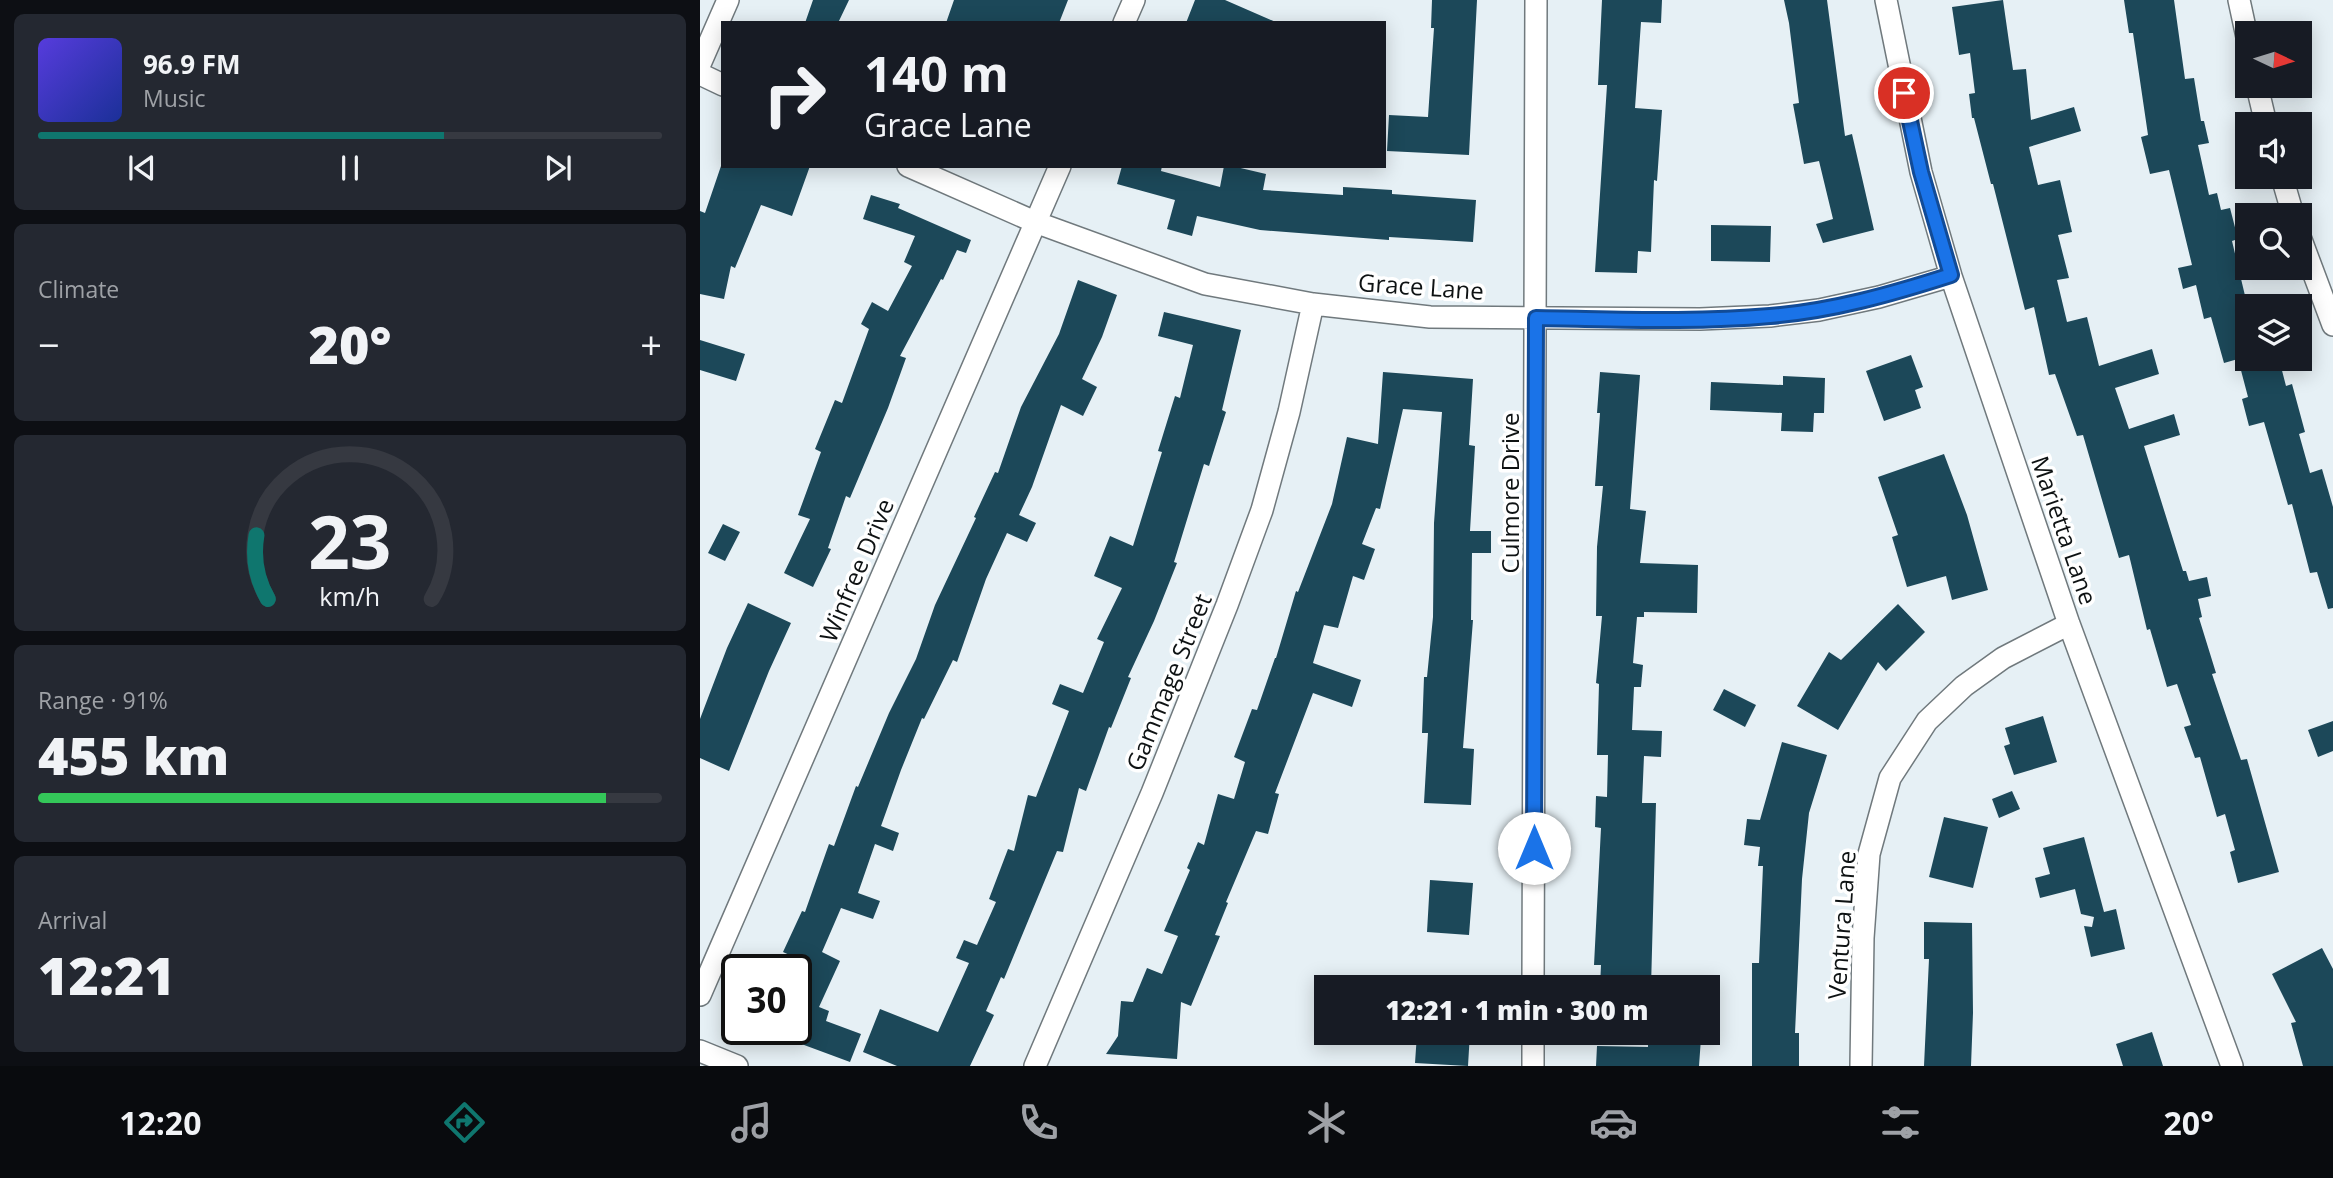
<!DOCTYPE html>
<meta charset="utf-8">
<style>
:root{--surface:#171b24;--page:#242831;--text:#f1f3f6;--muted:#9ea1a6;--line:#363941;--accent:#0f766e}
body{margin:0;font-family:"Open Sans",sans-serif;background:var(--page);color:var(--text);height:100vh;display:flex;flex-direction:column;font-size:26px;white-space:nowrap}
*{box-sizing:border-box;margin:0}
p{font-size:23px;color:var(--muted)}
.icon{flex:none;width:38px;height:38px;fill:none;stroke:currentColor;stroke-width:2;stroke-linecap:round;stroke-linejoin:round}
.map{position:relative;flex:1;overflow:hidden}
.sheet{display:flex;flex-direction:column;gap:14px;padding:14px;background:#0d0f14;width:700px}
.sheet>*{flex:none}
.guide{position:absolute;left:21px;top:21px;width:665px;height:147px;border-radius:0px;box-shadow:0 4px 18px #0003;background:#171b24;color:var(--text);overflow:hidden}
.needle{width:46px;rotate:94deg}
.fabs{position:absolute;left:1535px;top:21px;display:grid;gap:14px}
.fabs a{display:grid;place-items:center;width:77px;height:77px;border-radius:0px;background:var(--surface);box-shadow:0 4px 18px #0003;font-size:35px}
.speed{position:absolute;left:21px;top:954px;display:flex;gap:14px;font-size:35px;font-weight:700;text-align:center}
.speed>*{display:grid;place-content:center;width:91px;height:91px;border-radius:50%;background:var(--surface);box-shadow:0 4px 18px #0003;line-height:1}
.speed .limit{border:4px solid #111;border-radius:10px;background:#fff;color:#111}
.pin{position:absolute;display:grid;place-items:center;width:60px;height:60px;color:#fff;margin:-30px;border:4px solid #fff;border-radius:50%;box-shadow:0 2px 7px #0007}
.me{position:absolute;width:77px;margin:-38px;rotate:0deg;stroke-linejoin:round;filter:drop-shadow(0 0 5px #0008)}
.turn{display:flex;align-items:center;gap:24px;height:147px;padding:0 28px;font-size:32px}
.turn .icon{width:91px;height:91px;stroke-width:2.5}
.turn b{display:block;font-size:49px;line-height:60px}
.big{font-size:52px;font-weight:800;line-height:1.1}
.sheet .card{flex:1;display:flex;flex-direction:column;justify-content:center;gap:10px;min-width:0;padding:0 24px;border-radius:10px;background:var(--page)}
.sheet .dial{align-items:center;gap:0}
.dial svg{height:182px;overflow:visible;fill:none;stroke:var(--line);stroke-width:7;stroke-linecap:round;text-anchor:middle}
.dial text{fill:var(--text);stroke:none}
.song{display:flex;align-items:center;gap:21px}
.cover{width:84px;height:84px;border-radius:10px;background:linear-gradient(135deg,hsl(250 70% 55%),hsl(230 70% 35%))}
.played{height:7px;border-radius:4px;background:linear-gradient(90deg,var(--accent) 65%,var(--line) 65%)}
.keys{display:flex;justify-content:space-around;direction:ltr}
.heat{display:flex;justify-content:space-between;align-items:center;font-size:38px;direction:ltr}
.charge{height:10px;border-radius:5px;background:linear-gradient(90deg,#34c759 91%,var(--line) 0)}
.trip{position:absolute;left:614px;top:975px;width:406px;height:70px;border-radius:0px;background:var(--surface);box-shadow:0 4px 18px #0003;font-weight:800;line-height:70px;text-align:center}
.dock{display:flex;height:112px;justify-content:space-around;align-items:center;background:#090b0e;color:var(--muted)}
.dock .icon{width:49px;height:49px}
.dock .on{color:var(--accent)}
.dock b{font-size:32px;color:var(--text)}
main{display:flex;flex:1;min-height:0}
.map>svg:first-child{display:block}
.building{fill:#1c4859}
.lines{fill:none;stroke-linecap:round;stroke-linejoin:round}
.street-casing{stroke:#70797d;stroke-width:24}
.street{stroke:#fff;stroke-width:21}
.route-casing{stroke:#114b97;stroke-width:18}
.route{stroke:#1a73e8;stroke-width:12}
.labels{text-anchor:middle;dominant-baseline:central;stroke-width:7;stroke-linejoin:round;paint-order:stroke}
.street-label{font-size:24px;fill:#0e1213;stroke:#fff}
</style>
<main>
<section class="sheet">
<div class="card">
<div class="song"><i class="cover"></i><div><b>96.9 FM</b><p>Music</p></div></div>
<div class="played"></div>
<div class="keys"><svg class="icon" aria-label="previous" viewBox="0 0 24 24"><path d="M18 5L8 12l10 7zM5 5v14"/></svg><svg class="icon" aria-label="pause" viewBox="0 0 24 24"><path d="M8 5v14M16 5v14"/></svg><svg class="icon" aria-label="next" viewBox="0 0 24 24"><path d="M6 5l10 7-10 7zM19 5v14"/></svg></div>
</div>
<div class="card"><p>Climate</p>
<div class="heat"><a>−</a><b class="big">20°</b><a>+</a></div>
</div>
<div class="card dial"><svg viewBox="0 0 100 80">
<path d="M14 69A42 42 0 1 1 86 69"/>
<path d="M14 69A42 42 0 0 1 9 41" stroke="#0f766e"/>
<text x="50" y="56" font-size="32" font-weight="700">23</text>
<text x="50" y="72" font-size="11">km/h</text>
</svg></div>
<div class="card"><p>Range · 91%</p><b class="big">455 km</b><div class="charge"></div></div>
<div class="card"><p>Arrival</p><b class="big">12:21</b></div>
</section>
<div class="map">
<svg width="1633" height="1066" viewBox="0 0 1633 1066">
<rect width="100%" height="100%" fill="#e6f0f5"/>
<!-- building -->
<path class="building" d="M 113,0 L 149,0 L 138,23 L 105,23 Z
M 254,0 L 368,0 L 359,23 L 246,23 Z
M 495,0 L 525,0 L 578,23 L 486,23 Z
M 732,0 L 777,0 L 769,155 L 687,151 L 689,115 L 728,117 L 734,28 L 731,28 Z
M 902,0 L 962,0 L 961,23 L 941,22 L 935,108 L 962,110 L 957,181 L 954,180 L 951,252 L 938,251 L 937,273 L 895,272 L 907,85 L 898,85 Z
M 1084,0 L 1127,0 L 1145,136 L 1152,134 L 1174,230 L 1123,243 L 1116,224 L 1133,219 L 1119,161 L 1104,164 L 1093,104 L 1099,103 L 1089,23 Z
M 1303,0 L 1313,70 L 1326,69 L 1331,120 L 1374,107 L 1381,131 L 1329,147 L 1338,185 L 1360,180 L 1372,232 L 1358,235 L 1369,278 L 1357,280 L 1367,322 L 1387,317 L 1399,366 L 1452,349 L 1459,374 L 1415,388 L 1429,429 L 1474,414 L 1480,435 L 1444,446 L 1483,571 L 1486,571 L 1489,581 L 1507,577 L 1511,596 L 1498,599 L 1502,617 L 1499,618 L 1516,673 L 1512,674 L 1541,760 L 1547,759 L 1579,872 L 1538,883 L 1530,852 L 1535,850 L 1525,814 L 1517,817 L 1500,757 L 1495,758 L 1484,727 L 1491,725 L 1477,684 L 1467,687 L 1450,629 L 1447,630 L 1429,555 L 1419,558 L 1383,435 L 1377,436 L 1355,374 L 1349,375 L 1334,307 L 1325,310 L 1293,184 L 1291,184 L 1274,118 L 1272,118 L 1269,94 L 1275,93 L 1270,53 L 1259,55 L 1252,7 Z
M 1424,0 L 1474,0 L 1485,79 L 1494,78 L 1501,121 L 1504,121 L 1509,143 L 1498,145 L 1509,195 L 1517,193 L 1521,210 L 1530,208 L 1538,239 L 1532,241 L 1547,304 L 1547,357 L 1540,359 L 1579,359 L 1586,386 L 1592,384 L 1605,432 L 1599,434 L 1610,473 L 1622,469 L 1633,507 L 1633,608 L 1628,609 L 1617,572 L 1610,573 L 1592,504 L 1588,505 L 1564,422 L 1549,426 L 1542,399 L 1548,397 L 1538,359 L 1524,363 L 1511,317 L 1504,319 L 1496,285 L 1483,289 L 1478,268 L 1492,265 L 1469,170 L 1450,174 L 1441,137 L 1448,135 L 1433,33 L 1429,33 Z
M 21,166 L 110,166 L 92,216 L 61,205 L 35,268 L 31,266 L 24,299 L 0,294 L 0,211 L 5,213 Z
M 422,166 L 462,166 L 461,171 L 520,187 L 524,166 L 532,166 L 566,174 L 563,190 L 643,195 L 643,187 L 692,190 L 692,194 L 776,200 L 773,242 L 689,237 L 689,240 L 560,230 L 497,216 L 492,236 L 467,229 L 475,200 L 417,184 Z
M 171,195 L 200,204 L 198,208 L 271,240 L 266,253 L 257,250 L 243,280 L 241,279 L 200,356 L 206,358 L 188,408 L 150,498 L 146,496 L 128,548 L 131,549 L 113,587 L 84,573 L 110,519 L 98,515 L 121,452 L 115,449 L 135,400 L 142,403 L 169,329 L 161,324 L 172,302 L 188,311 L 212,266 L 204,262 L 215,236 L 163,219 Z
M 1011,225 L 1071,226 L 1070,262 L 1011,261 Z
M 378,280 L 417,295 L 402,337 L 382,379 L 397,387 L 383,416 L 361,405 L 332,487 L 319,515 L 336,523 L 327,542 L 307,533 L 286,579 L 257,662 L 253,660 L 224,719 L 222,718 L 201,770 L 181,826 L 199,833 L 193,851 L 175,844 L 158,893 L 180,901 L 173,919 L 141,908 L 122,952 L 140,961 L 119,1007 L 129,1011 L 126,1021 L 161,1034 L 150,1062 L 96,1042 L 96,958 L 83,952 L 102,911 L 105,912 L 129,844 L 134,846 L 156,786 L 158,787 L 189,713 L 216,659 L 235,605 L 276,518 L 274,517 L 295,472 L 298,473 L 321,407 L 359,334 Z
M 464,312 L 541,330 L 522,410 L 526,412 L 509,466 L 504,464 L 474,562 L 477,563 L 454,621 L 428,677 L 431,678 L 411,728 L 409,727 L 386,791 L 379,788 L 363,852 L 357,851 L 304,979 L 301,977 L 286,1011 L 294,1015 L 270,1066 L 197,1066 L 163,1052 L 180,1009 L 238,1032 L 269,963 L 256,958 L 264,940 L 277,945 L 296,902 L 289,899 L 308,849 L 314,851 L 328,795 L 336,797 L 369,711 L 352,704 L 360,684 L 383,693 L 404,642 L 397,639 L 422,588 L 394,576 L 410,536 L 433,546 L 462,452 L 458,451 L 475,396 L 480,398 L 493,345 L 458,336 Z
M 0,340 L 45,354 L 36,381 L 0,370 Z
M 1211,355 L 1223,387 L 1215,390 L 1221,408 L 1184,421 L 1166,371 Z
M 683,372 L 773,379 L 769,445 L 775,446 L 770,531 L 791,531 L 791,553 L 772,553 L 771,620 L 773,620 L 763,748 L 774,749 L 771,805 L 724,803 L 728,733 L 722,733 L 724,677 L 727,677 L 733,617 L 734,523 L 742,412 L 703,409 L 680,509 L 676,508 L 662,544 L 675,549 L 664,580 L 653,576 L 638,628 L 624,625 L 613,663 L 661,680 L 652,707 L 613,693 L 575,793 L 579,794 L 568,834 L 556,831 L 526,902 L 528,903 L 515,935 L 520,936 L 491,1006 L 481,1002 L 477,1059 L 406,1054 L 418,1036 L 421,1001 L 433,1002 L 447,968 L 462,974 L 478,936 L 464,931 L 490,870 L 487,868 L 498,842 L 504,845 L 518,794 L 534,799 L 545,762 L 534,757 L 552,709 L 557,710 L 575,658 L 576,658 L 596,591 L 598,592 L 632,504 L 647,437 L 678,444 Z
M 900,372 L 940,375 L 930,509 L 946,511 L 940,563 L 998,565 L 997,613 L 944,612 L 944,617 L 937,617 L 933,663 L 943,665 L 941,687 L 934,687 L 932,730 L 962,731 L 961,757 L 944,756 L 942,803 L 956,803 L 951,987 L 900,987 L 901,965 L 894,965 L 901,828 L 895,827 L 896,796 L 907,797 L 908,755 L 897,755 L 899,684 L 896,683 L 902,616 L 896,616 L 897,547 L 903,486 L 895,486 L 900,413 L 897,413 Z
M 1083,376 L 1125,378 L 1124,413 L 1114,413 L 1113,432 L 1081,431 L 1082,413 L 1010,410 L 1011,382 L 1083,385 Z
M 1244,454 L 1267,515 L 1288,590 L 1252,600 L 1246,576 L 1207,587 L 1192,537 L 1198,535 L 1178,477 Z
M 23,524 L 40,532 L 25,561 L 8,553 Z
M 48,603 L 91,623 L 69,671 L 29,771 L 0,758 L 0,719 L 27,648 Z
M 1198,604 L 1225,632 L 1186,671 L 1178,662 L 1138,730 L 1097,706 L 1129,652 L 1141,660 Z
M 1024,689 L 1056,705 L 1045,727 L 1013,710 Z
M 1343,716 L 1357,762 L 1314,775 L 1304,746 L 1310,744 L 1305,728 Z
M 1633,721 L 1633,751 L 1618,757 L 1608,730 Z
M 1082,742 L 1127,755 L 1109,813 L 1102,879 L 1095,1033 L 1099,1033 L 1099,1066 L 1052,1066 L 1052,963 L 1059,963 L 1063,866 L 1058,866 L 1060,847 L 1044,845 L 1047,819 L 1060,820 Z
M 1312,791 L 1320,809 L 1299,818 L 1292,799 Z
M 1244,817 L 1288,827 L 1273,888 L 1229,877 Z
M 1384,837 L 1404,912 L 1416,909 L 1425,949 L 1391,957 L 1384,926 L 1392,927 L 1394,917 L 1381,914 L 1375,889 L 1340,898 L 1335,878 L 1350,874 L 1343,848 Z
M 730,880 L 773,883 L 769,935 L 727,932 Z
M 1224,922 L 1272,923 L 1273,1013 L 1271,1066 L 1224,1066 L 1229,959 L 1224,959 Z
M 1622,948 L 1633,969 L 1633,1066 L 1603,1066 L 1591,1023 L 1596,1022 L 1572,974 Z
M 737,1032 L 770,1032 L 768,1066 L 715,1063 L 717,1034 L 737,1035 Z
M 1452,1032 L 1463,1066 L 1423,1066 L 1416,1044 Z
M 948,1036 L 1001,1038 L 999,1066 L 896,1066 L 897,1046 L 948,1047 Z"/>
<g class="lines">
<!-- street casing -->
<g class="street-casing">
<path id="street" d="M 1186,0 L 1221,172 L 1251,276 L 1369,624 L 1532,1066
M 1539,0 L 1547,37
M 424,23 L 434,0
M 0,64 L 28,0
M 0,74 L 23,85
M 1557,86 L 1566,124
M 208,166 L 335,222 L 505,284 L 613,304 L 730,317 L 1000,319 L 1070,316 L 1119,310 L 1179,297 L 1251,276
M 1582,177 L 1593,215
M 1600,237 L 1633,325
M 833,987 L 836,0
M 0,995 L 360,166
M 0,1051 L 37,1066
M 335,1066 L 452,793 L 527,605 L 562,510 L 589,412 L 613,304
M 833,1066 L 833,1032
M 1161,1066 L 1163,938 L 1169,854 L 1190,778 L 1227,721 L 1264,686 L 1303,658 L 1369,624"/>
</g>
<!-- street -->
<use href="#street" class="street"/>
</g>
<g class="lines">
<!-- route casing -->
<g class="route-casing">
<path id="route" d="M 834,848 L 836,318 C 913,319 992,323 1070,316 C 1132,311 1192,294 1251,275 L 1221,172 L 1204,93"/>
</g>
<!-- route -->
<use href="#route" class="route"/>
</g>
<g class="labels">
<!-- street labels -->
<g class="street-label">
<text transform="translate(721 286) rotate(4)">Grace Lane</text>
<text transform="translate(809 493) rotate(-90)">Culmore Drive</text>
<text transform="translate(1365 530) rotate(71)">Marietta Lane</text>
<text transform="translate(156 570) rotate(-67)">Winfree Drive</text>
<text transform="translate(468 682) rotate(-68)">Gammage Street</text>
<text transform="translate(1141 925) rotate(-86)">Ventura Lane</text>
</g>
</g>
</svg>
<div class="fabs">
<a><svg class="needle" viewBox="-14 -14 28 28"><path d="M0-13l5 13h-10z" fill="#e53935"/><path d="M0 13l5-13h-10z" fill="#9ea1a6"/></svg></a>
<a><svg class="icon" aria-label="sound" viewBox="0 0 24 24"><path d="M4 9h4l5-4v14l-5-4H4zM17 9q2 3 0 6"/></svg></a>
<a><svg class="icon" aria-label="search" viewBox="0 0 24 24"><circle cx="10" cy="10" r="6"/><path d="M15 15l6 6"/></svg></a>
<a><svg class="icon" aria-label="layers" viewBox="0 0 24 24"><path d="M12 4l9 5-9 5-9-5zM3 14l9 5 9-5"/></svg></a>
</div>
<div class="speed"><div class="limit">30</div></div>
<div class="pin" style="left:1204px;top:93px;background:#d93025"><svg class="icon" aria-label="arrive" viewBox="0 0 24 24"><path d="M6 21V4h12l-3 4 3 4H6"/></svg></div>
<svg class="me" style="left:834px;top:848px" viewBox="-20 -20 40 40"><circle r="19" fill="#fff"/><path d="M0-13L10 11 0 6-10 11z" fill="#1a73e8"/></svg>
<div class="trip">12:21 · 1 min · 300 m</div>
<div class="guide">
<div class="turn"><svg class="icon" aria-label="right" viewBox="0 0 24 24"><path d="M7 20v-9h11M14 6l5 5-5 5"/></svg><div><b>140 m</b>Grace Lane</div></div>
</div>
</div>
</main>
<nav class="dock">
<b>12:20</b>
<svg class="icon on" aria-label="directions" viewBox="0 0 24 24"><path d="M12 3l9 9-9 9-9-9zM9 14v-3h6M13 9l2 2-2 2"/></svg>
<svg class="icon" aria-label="music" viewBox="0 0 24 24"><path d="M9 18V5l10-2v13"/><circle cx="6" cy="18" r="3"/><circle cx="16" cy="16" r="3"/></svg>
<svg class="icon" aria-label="phone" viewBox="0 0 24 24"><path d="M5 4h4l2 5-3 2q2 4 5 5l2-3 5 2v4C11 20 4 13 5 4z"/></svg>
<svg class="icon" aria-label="climate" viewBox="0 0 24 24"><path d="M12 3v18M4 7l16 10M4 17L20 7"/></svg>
<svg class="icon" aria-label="car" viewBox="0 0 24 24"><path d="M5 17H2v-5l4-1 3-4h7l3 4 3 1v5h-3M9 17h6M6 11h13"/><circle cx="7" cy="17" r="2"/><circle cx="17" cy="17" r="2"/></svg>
<svg class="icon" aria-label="filters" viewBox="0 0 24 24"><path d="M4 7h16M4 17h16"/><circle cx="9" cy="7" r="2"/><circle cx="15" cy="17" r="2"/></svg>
<b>20°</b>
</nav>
